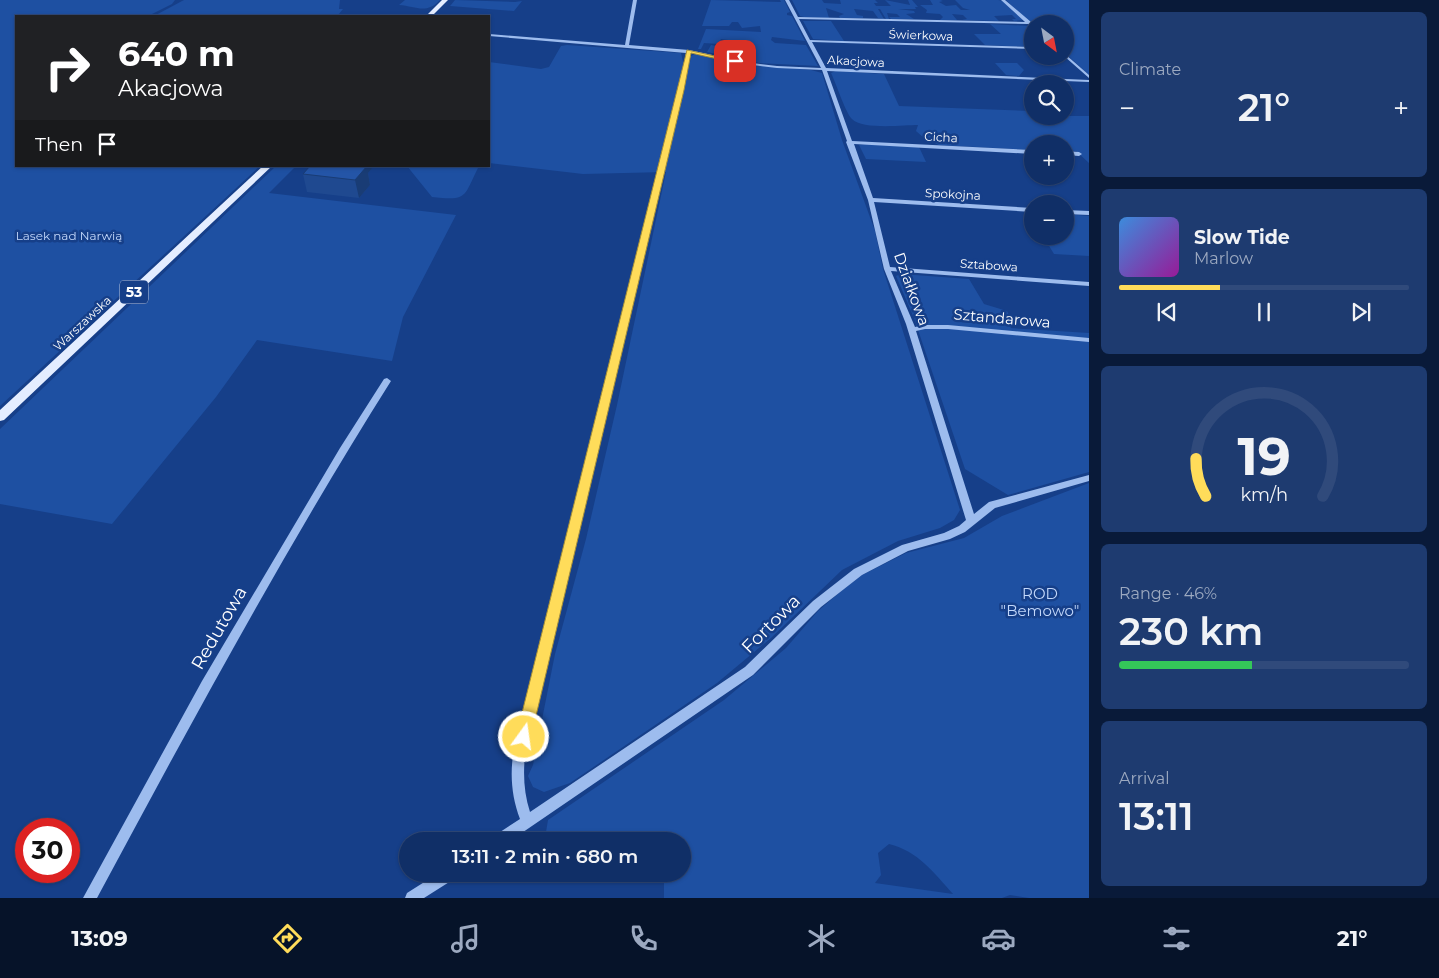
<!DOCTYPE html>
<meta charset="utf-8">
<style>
:root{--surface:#102f67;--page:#1e3b70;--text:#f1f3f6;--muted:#9ca9c0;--line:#304a7b;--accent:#ffdc5a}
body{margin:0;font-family:Montserrat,sans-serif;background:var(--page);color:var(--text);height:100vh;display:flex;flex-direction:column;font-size:19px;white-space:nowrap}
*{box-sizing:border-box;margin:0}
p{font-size:16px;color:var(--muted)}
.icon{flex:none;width:28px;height:28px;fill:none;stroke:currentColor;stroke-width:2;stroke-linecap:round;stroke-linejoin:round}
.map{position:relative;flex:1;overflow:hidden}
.drawer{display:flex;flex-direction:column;gap:12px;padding:12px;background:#091a39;width:350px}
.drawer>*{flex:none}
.guide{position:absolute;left:15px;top:15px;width:475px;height:152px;border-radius:0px;box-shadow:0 1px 4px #0004,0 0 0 1px var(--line);background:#202124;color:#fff;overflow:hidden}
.needle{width:32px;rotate:148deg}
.controls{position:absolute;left:1024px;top:15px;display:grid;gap:10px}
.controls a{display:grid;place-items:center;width:50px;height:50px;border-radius:50%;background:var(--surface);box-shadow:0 1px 4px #0004,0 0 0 1px var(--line);font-size:25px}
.speed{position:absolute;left:15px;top:818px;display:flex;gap:10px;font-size:25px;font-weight:700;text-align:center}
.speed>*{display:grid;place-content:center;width:65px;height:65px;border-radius:50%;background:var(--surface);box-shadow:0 1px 4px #0004,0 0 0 1px var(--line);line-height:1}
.speed .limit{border:8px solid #d22;background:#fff;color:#111}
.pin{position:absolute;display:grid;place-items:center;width:42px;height:42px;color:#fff;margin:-21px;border-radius:10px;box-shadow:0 2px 8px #0006}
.me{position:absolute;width:55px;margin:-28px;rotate:14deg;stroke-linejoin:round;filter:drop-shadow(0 0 4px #0008)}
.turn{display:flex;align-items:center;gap:18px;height:105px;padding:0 20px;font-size:22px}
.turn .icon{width:65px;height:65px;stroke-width:2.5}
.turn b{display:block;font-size:35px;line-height:42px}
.then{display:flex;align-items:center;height:48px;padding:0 20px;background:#0003;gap:10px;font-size:19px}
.big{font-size:38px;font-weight:600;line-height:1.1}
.drawer .tile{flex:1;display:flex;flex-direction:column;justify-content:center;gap:8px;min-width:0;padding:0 18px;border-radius:8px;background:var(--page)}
.drawer .dial{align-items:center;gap:0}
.dial svg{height:130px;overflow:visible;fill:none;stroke:var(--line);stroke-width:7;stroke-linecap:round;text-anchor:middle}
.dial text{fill:var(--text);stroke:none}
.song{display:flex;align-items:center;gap:15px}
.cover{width:60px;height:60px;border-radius:8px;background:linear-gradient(135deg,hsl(210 70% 55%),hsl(300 70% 35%))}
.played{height:5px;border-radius:2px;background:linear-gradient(90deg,var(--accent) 35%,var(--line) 35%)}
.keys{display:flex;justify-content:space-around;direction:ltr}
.heat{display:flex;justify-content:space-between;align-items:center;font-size:28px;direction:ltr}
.charge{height:8px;border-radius:4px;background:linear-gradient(90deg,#34c759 46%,var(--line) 0)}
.trip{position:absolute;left:399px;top:832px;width:292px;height:50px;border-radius:25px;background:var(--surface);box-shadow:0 1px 4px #0004,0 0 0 1px var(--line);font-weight:600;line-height:50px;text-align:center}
.tab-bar{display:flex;height:80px;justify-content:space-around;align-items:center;background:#061329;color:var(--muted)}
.tab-bar .icon{width:35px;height:35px}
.tab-bar .current{color:var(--accent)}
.tab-bar b{font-size:22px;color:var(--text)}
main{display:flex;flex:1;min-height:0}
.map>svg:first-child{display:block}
.green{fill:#1e50a2;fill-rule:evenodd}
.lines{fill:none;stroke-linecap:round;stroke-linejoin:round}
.minor{fill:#9dbcee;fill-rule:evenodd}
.major{fill:#e4edff;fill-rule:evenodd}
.wall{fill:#1f4990}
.shaded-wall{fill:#193c75}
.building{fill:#2455a7;stroke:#193c75}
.route{fill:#ffdc5a;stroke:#a68f3a}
.labels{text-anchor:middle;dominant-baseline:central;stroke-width:5;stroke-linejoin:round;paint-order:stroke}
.far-street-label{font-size:12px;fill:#fff;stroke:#163f89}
.far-park-label{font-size:12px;fill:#c3d8fb;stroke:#163f89}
.shield{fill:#163f89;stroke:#b9c5dc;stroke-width:1}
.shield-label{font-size:14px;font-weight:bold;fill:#fff}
.street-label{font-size:15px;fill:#fff;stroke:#163f89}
.park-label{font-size:15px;fill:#c3d8fb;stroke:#163f89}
.near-street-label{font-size:18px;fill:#fff;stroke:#163f89}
</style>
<main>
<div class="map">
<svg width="1089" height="898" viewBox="0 0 1089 898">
<rect width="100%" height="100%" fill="#163f89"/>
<!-- green -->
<path class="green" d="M 0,0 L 175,0 L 172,4 L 148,16 L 16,16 L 16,166 L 260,166 L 0,406 Z
M 184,0 L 340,0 L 339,9 L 343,9 L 338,15 L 355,16 L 154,16 Z
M 405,0 L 440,0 C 426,15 416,6 399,5 Z
M 455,0 L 515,2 L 522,1 L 514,11 L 450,6 Z
M 711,0 L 781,2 L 780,0 L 784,0 L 790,12 L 787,13 L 787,15 L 792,16 L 805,41 L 772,37 L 771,40 L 775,43 L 806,45 L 818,66 L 759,63 L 707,52 L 711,45 L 727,48 L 727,51 L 735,41 L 721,39 L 718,44 L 704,43 L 701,49 L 698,49 L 706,29 L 761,32 L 760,26 L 742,28 L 738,22 L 732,22 L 729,26 L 702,26 Z
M 792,0 L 822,0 L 824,3 L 841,4 L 840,0 L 875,0 L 878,3 L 874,3 L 876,6 L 891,6 L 885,0 L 910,5 L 908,0 L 912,0 L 918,7 L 915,7 L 916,9 L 898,9 L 914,11 L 915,13 L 906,14 L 914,19 L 891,19 L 889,17 L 900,17 L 897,14 L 887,13 L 889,19 L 886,19 L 880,9 L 878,9 L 884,19 L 878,18 L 873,11 L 854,9 L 857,15 L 863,16 L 863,18 L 840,18 L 839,16 L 844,14 L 826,8 L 829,18 L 804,17 L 800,16 Z
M 921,0 L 940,0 L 943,1 L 939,2 L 946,6 L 956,5 L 961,10 L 970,10 L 963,8 L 955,0 L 998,0 L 1003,1 L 1023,20 L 1014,21 L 1012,19 L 1016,19 L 1012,15 L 994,16 L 999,21 L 962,20 L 967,19 L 963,15 L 952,14 L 957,20 L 940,20 L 943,17 L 940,14 L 926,13 L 927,10 L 920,5 L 933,5 L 930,0 Z
M 1006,0 L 1089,0 L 1089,75 L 1065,53 L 1065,24 L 1032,25 Z
M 803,21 L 831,21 L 844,41 L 813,39 Z
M 990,24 L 1029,26 L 1032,29 L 1032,47 L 985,45 L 974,34 L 1001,34 Z
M 567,45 L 681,53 L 683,62 L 690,62 L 691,56 L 695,54 L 739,64 L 811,70 L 822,73 L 842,140 L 875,231 L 883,269 L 960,510 L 954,520 L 940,528 L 898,541 L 842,570 L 771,638 L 717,683 L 570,783 L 544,792 L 533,787 L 528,776 L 533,765 L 555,654 L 586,539 L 617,405 L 666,172 L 583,174 L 489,163 L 489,62 L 541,69 L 549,67 L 561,46 Z
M 995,63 L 1017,63 L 1024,70 L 1019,76 L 1006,75 Z
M 836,71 L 884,74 L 899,106 L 1032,111 L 1032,116 L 1089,116 L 1089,163 L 1076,151 L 1065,152 L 1065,144 L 1032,144 L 1032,150 L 939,145 L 924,138 L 916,131 L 918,125 C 904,125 862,130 852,119 C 846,114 836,83 831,73 Z
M 866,144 L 919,147 L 926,162 L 866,159 L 859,145 Z
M 296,166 L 269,193 L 456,215 L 403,317 L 392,361 L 257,340 L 216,397 L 112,524 L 0,504 L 0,429 L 275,167 Z
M 407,166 L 479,166 C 463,197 469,201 432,197 Z
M 1065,214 L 1089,216 L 1089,256 L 1054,254 L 1043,236 L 1065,236 Z
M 901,274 L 969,279 L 984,304 L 1007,311 L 1014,325 L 1010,328 L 1089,333 L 1089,472 L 1008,495 L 965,469 L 914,318 L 896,276 Z
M 1089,483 L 1089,898 L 1029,898 L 1010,895 L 1002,898 L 664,898 L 664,874 L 682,874 L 682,841 L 568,841 L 555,840 L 546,832 L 548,820 L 724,700 L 786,648 L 818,611 L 840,592 L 862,575 L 906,553 L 964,538 L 1002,516 ZM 889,844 C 918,851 934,873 953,894 L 875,883 L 881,875 L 878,853 Z"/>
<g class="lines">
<!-- minor -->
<path class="minor" d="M 633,0 L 637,0 L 629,45 L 689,50 L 745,62 L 777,66 L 821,68 L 785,0 L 789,0 L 798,17 L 1025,22 L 1001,0 L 1005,0 L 1031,22 L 1032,26 L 1028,24 L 799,19 L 810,40 L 1032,47 L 1032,49 L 812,42 L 826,68 L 1089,80 L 1089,82 L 827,71 L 852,141 L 1032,150 L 1032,154 L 854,144 L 873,198 L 1032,208 L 1032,212 L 874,202 L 890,267 L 1089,282 L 1089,286 L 891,271 L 915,327 L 925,325 L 948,325 L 1089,338 L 1089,342 L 948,329 L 925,329 L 916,331 L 974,514 L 989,502 L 1089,475 L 1089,481 L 995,508 L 965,532 L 950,539 L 908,551 L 862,575 L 821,607 L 753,675 L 510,841 L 493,841 L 494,836 L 520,819 C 512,798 510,777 513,755 L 679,90 L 686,53 L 489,36 L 489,34 L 625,45 ZM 691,53 L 745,64 L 777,68 L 822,70 L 847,141 L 846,142 L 868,200 L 884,269 L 906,324 L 966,520 L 959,526 L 944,533 L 902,545 L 854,569 L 813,601 L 745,667 L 530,812 C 524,793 523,775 525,755 L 683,90 Z
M 1065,54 L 1089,75 L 1089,78 L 1064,56 Z
M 1065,151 L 1079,152 L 1082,154 L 1079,156 L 1065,155 Z
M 1065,210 L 1089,211 L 1089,215 L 1065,214 Z
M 387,378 L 391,381 C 285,549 191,723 97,898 L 83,898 L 202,681 L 340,448 L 384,379 Z
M 437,874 L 456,874 L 454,879 L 424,898 L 405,898 L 407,893 Z"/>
<!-- major -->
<path class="major" d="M 442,0 L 448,0 L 432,16 L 426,16 Z
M 263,166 L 272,166 L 4,420 L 0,421 L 0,410 Z"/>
</g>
<!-- wall -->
<path class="wall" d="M 310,166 L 374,166 L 368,173 L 370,185 L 359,198 L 307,192 L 303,174 Z"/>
<!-- shaded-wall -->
<path class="shaded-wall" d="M 356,166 L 374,166 L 368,173 L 370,185 L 359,198 L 355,180 Z"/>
<!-- building -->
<path class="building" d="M 310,166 L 367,166 L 355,180 L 303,174 Z"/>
<!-- route -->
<path class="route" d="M 687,50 L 738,61 L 735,63 L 691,53 L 684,90 L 531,737 L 529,743 L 524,745 L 518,743 L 516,737 Z"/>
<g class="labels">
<!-- far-street labels -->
<g class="far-street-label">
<text transform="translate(921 35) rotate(2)">Świerkowa</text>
<text transform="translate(856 61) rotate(3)">Akacjowa</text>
<text transform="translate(941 137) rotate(3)">Cicha</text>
<text transform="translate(953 194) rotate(3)">Spokojna</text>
<text transform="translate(989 265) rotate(4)">Sztabowa</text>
<text transform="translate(82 323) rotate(-43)">Warszawska</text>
</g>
<!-- far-park labels -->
<g class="far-park-label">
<text x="69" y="235">Lasek nad Narwią</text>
</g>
<!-- shield labels -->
<rect class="shield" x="120" y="280.5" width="28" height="23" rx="4"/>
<g class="shield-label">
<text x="134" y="292">53</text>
</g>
<!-- street labels -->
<g class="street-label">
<text transform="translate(912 289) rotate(70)">Działkowa</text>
<text transform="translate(1002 318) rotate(5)">Sztandarowa</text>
</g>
<!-- park labels -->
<g class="park-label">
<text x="1040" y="593">ROD<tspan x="1040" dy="17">"Bemowo"</tspan></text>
</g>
<!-- near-street labels -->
<g class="near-street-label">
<text transform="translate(771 624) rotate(-45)">Fortowa</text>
<text transform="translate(219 628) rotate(-60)">Redutowa</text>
</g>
</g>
</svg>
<div class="controls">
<a><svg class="needle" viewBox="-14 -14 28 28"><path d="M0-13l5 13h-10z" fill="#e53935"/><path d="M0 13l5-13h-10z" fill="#9ca9c0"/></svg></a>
<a><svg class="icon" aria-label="search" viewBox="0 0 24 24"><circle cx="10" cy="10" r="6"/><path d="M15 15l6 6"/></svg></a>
<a>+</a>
<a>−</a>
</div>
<div class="speed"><div class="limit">30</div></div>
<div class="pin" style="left:735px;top:61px;background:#d93025"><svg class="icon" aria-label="arrive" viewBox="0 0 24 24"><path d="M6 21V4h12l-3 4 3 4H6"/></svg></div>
<svg class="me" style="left:524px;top:737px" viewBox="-20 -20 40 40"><circle r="17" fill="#ffdc5a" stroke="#fff" stroke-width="3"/><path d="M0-11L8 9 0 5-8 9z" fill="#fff"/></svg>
<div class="trip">13:11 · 2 min · 680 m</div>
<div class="guide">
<div class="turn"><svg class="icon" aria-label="right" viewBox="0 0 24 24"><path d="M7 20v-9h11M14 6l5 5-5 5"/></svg><div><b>640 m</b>Akacjowa</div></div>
<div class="then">Then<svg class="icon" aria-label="arrive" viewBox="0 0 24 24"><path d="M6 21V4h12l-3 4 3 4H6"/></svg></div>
</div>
</div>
<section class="drawer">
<div class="tile"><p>Climate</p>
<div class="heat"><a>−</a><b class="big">21°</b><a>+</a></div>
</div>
<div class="tile">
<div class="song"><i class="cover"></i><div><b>Slow Tide</b><p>Marlow</p></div></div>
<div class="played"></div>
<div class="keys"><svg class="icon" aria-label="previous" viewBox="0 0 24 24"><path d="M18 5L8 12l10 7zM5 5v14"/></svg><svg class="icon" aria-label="pause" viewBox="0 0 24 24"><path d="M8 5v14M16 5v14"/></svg><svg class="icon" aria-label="next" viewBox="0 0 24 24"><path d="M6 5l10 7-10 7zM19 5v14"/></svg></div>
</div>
<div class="tile dial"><svg viewBox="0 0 100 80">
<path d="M14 69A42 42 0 1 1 86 69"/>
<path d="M14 69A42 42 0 0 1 8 46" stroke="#ffdc5a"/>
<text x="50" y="56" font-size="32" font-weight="700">19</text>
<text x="50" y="72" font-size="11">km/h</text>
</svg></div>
<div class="tile"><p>Range · 46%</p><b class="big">230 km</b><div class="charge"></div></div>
<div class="tile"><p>Arrival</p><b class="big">13:11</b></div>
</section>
</main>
<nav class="tab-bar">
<b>13:09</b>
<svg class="icon current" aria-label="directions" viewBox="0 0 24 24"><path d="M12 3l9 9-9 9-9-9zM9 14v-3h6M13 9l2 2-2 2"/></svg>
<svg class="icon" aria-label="music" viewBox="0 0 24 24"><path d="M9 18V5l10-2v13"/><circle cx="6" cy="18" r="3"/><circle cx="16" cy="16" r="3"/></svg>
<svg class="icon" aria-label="phone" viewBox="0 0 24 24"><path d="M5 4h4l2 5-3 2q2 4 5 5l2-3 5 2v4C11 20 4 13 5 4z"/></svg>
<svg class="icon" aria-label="climate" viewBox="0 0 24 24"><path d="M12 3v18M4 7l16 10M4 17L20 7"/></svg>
<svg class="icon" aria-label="car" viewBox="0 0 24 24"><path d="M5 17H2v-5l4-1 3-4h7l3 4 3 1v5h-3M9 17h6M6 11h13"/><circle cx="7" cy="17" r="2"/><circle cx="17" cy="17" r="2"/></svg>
<svg class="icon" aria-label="filters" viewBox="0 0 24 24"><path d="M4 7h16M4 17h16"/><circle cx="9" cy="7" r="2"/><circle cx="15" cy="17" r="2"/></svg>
<b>21°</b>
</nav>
